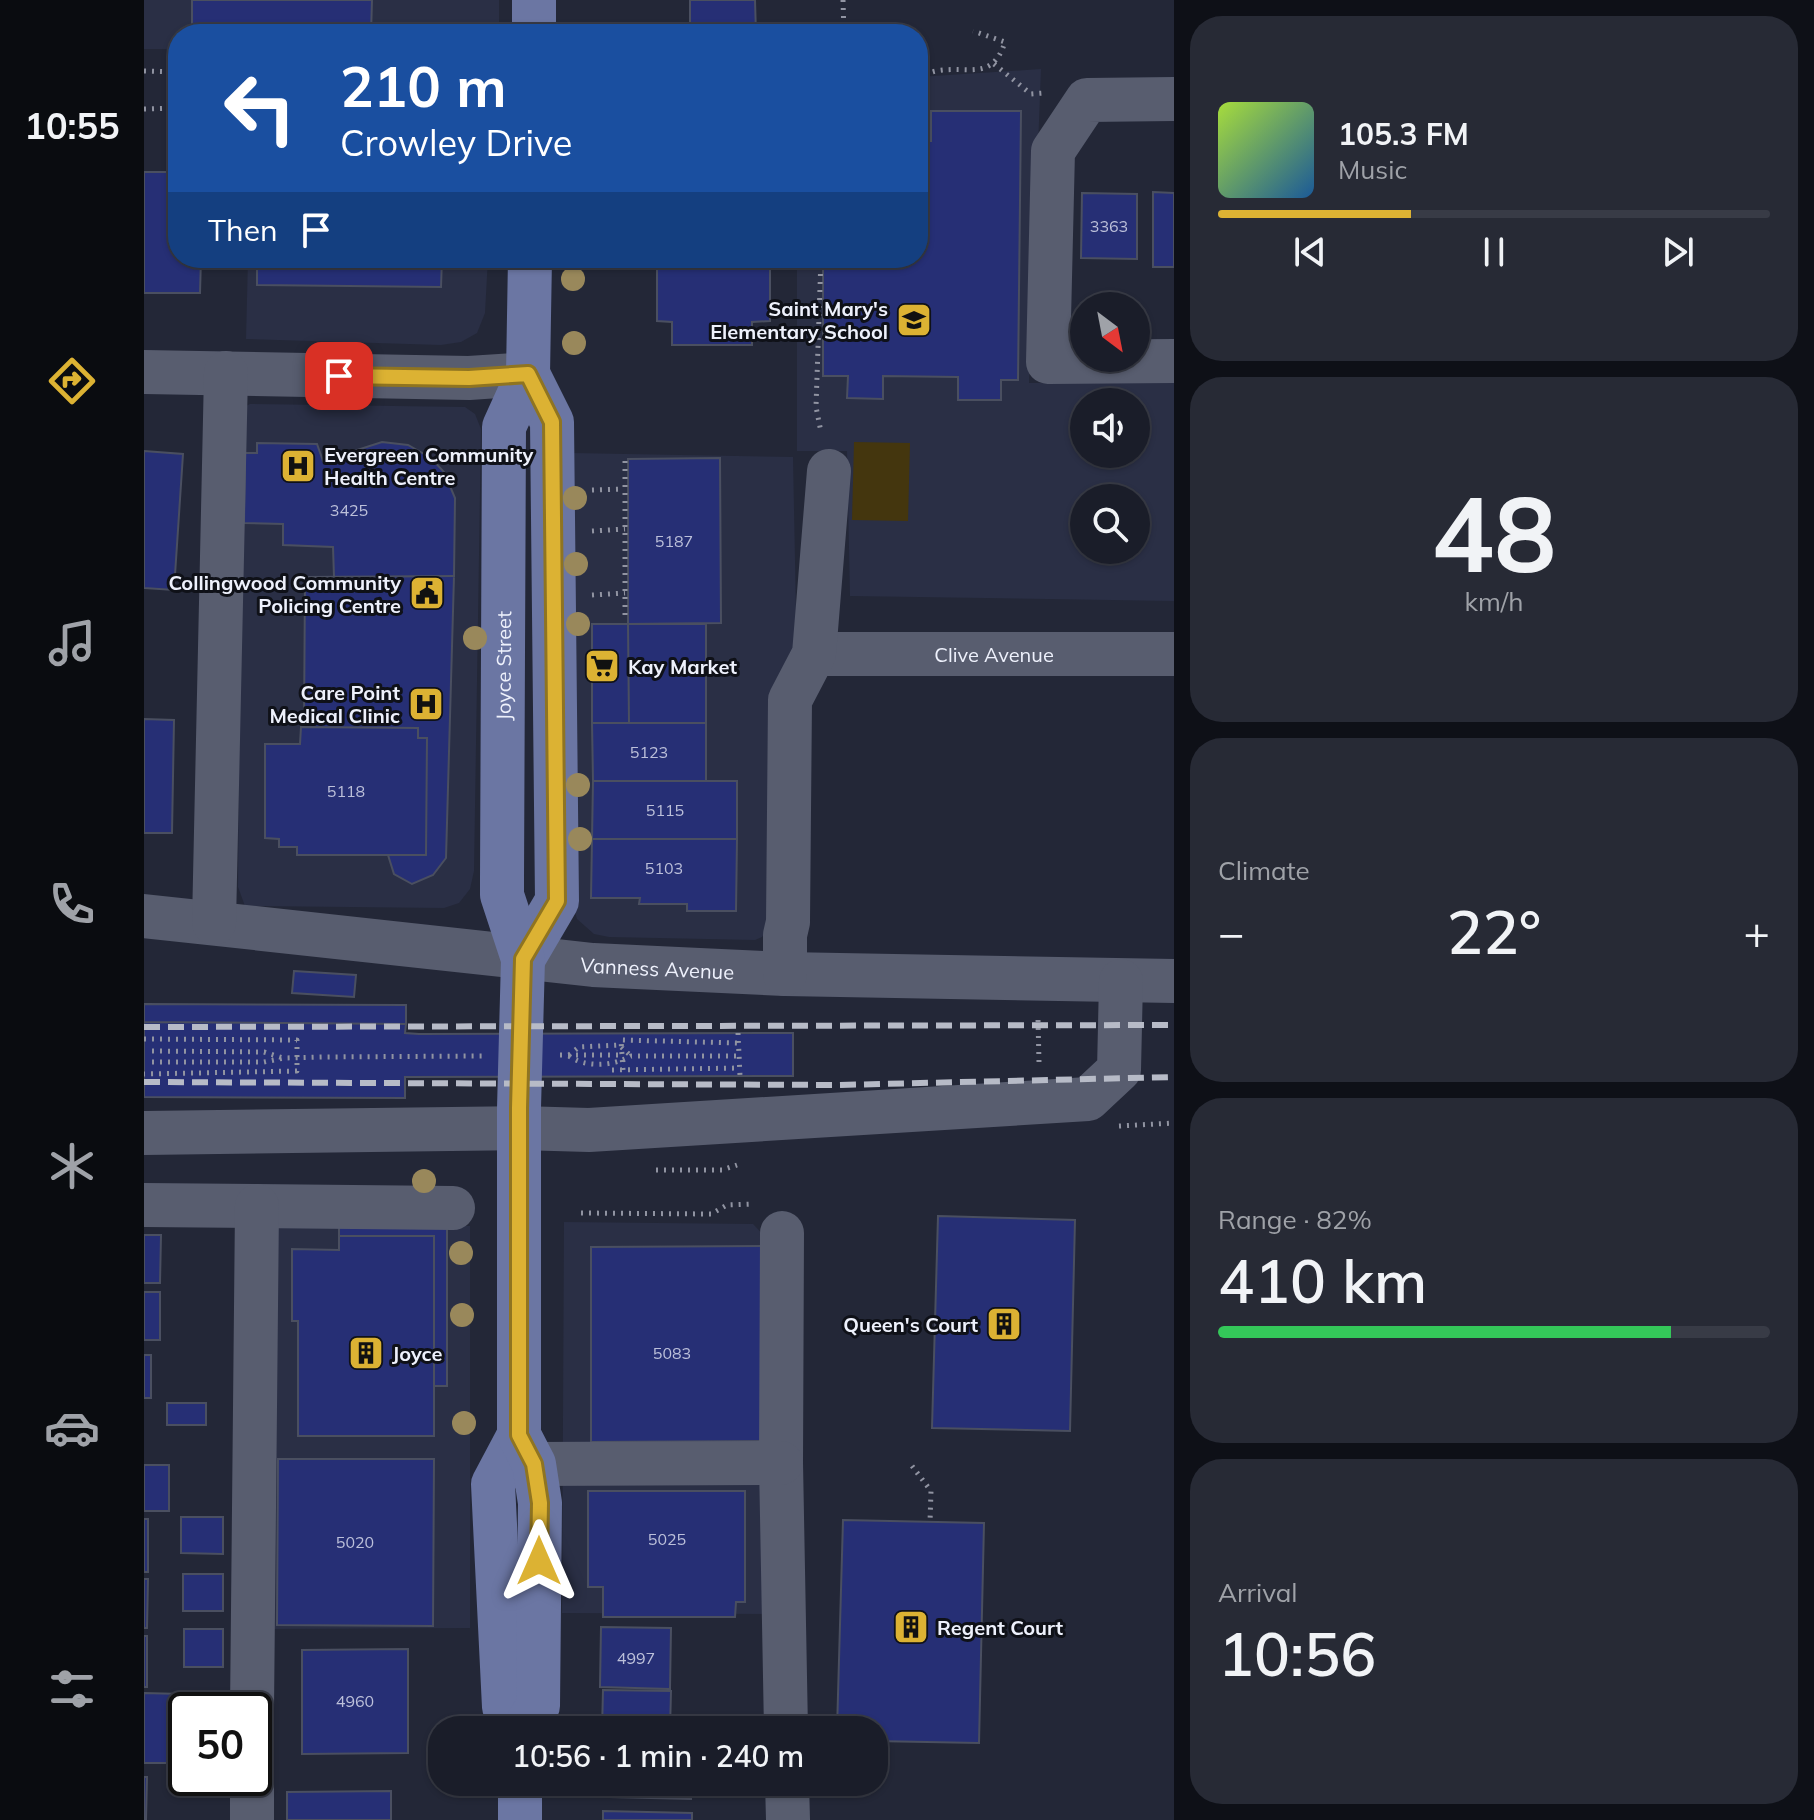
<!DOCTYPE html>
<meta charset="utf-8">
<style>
:root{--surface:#1a1d29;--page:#272a35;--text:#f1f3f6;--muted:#9fa2a8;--line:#383b46;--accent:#dcb233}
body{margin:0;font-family:Mulish,sans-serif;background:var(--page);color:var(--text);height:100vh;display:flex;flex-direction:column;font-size:30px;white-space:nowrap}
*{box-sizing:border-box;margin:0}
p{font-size:26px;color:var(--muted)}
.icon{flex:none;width:44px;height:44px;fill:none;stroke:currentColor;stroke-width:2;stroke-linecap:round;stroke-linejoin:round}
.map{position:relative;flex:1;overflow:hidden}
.side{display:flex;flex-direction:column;gap:16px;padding:16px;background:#0e1017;width:640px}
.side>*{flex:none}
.top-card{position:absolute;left:24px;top:24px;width:760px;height:244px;border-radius:32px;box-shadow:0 2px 6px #0004,0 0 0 2px var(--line);background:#1a4fa0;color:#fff;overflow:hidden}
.needle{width:52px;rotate:148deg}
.buttons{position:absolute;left:926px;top:292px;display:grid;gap:16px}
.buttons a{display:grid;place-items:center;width:80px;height:80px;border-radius:50%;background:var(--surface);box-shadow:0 2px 6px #0004,0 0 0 2px var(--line);font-size:40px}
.speed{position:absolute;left:24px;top:1692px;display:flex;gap:16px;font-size:40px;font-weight:700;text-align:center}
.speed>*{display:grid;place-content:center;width:104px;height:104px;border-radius:50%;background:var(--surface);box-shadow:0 2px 6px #0004,0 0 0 2px var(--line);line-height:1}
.speed .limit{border:4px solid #111;border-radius:12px;background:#fff;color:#111}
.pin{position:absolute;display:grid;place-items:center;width:68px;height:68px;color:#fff;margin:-34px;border-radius:16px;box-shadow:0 4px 12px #0006}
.me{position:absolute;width:88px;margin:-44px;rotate:0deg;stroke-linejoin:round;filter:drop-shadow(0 0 6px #0008)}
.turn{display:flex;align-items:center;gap:28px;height:168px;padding:0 40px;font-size:36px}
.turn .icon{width:104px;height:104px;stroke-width:2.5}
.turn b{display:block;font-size:56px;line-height:68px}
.then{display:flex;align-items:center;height:76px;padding:0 40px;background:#0003;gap:16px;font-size:30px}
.big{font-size:60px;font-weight:600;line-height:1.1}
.side .card{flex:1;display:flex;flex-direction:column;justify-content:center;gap:12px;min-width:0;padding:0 28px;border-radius:32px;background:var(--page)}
.side .dial{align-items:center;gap:0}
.dial b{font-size:104px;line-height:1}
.song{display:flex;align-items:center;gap:24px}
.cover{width:96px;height:96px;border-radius:12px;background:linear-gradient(135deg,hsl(80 70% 55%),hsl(210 70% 35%))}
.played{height:8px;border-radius:4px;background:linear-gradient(90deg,var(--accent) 35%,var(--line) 35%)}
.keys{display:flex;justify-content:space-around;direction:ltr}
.heat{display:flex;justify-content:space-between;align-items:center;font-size:44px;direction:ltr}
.charge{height:12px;border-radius:6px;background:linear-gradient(90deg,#34c759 82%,var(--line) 0)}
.trip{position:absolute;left:284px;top:1716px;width:460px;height:80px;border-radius:32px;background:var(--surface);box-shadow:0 2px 6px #0004,0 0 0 2px var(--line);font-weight:600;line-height:80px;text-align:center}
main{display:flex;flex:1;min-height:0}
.tabs{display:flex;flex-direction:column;width:144px;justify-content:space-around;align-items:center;background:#0a0c10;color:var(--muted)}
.tabs .icon{width:56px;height:56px}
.tabs .current{color:var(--accent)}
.tabs b{font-size:36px;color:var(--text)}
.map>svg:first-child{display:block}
.built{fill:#2a2f45;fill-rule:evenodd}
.green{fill:#44360e}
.building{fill:#262f75;stroke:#4a4f60;stroke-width:2}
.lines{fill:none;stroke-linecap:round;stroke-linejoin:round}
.path{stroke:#9194a2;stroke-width:5;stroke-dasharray:2 6;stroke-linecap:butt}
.minor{stroke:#585d6f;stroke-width:44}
.major{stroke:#6b76a3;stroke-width:44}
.rail{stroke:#b7bbc7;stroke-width:6;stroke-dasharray:16 8;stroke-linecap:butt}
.tree{fill:#99885b}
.route-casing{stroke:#8f7421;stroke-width:20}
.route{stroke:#dcb233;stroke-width:14}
.labels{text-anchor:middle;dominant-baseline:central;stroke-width:6;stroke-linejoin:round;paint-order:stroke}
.number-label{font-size:16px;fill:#bcc0da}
.poi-label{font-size:20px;font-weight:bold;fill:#eef1fc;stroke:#0f1118;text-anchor:end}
.street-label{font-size:20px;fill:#eef1fc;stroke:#0f1118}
</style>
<main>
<nav class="tabs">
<b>10:55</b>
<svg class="icon current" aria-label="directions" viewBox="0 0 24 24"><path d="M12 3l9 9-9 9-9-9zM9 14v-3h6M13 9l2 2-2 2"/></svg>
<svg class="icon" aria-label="music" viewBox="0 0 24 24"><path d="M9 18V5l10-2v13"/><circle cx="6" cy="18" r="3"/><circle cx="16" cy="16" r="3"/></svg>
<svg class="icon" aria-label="phone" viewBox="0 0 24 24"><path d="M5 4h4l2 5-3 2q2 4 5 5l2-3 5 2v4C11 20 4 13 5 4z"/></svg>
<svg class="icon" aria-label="climate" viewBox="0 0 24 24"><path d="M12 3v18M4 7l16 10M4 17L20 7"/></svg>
<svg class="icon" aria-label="car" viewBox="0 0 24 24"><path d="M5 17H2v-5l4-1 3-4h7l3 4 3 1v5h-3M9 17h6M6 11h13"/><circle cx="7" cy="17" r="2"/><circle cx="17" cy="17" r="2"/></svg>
<svg class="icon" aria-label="filters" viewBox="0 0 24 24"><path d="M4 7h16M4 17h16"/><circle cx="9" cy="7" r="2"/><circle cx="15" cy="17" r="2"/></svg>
</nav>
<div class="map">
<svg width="1030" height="1820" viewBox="0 0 1030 1820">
<rect width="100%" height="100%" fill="#232737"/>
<!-- built -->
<path class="built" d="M 0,0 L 355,0 L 355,34 L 34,34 L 34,49 L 0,49 Z
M 897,69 L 885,383 L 1030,383 L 1030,601 L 706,596 L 703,451 L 653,451 L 653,258 L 774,258 L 774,77 ZM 940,402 L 992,402 L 992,454 L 940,454 ZM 940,498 L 992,498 L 992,550 L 940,550 Z
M 104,258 L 344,258 L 341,313 L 333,333 L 317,342 L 297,345 L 102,339 Z
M 106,404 L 321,407 L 331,414 L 337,429 L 330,871 L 326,889 L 315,903 L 300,908 L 101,906 L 94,887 L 97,424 L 100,407 Z
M 428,453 L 649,457 L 652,612 L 631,916 L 618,937 L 611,940 L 465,937 L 450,934 L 433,919 L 431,912 Z
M 420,1222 L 609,1224 L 628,1244 L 625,1614 L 418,1613 Z
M 123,1226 L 326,1226 L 326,1628 L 122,1629 Z"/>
<!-- green -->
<path class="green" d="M 710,442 L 766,443 L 764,521 L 708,520 Z"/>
<!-- building -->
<path class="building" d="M 48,0 L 228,0 L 227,34 L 48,34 Z
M 546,0 L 611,0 L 612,34 L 546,34 Z
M 787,111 L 877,111 L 874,380 L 857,380 L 857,400 L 814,400 L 814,377 L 739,376 L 739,399 L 703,398 L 704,376 L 679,376 L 679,258 L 774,258 L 774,141 L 787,141 Z
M 0,172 L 34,172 L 34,258 L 57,258 L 56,293 L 0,293 Z
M 1009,192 L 1030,193 L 1030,267 L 1009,267 Z
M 938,193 L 993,194 L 993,259 L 937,258 Z
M 113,258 L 298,258 L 297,287 L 113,285 Z
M 513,258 L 626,258 L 626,321 L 608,322 L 608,345 L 528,345 L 528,322 L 513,321 Z
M 238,442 L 264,445 L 287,458 L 300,472 L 311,498 L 310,576 L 190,577 L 189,547 L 139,545 L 139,524 L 100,523 L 101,453 L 113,453 L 113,443 L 173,444 L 179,461 Z
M 0,451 L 39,454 L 30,590 L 0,588 Z
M 576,458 L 577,623 L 484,624 L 484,459 Z
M 310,576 L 302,858 L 289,875 L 268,884 L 250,874 L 244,855 L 282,855 L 283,738 L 274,738 L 274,728 L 160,727 L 161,577 Z
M 448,624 L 484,624 L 485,723 L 448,723 Z
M 484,624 L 562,624 L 562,723 L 485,723 Z
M 0,719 L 30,720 L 28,833 L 0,833 Z
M 448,723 L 562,723 L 562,781 L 449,781 Z
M 157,727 L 274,728 L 274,738 L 283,738 L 282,855 L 153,855 L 153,847 L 135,847 L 135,839 L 121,838 L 121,744 L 156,744 Z
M 449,781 L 593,781 L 593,839 L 448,839 Z
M 448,839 L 593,839 L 592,911 L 543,911 L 543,904 L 495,904 L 496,898 L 447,898 Z
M 150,971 L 212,975 L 210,997 L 148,993 Z
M 0,1004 L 262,1005 L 262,1024 L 0,1022 Z
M 0,1022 L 262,1024 L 261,1033 L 275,1034 L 649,1033 L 649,1076 L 261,1077 L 261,1098 L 0,1097 Z
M 794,1216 L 931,1220 L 926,1431 L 788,1428 Z
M 195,1224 L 303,1224 L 303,1386 L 290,1386 L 290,1236 L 195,1236 Z
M 0,1235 L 17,1235 L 16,1283 L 0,1283 Z
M 195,1236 L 290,1236 L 290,1436 L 154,1436 L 154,1321 L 148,1321 L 148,1249 L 195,1250 Z
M 622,1246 L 623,1441 L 447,1442 L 447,1247 Z
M 0,1292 L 16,1292 L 16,1340 L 0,1340 Z
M 0,1355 L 7,1355 L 7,1398 L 0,1398 Z
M 23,1403 L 62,1403 L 62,1425 L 23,1425 Z
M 134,1459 L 290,1459 L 289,1626 L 133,1625 Z
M 0,1465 L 25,1465 L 25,1511 L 0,1511 Z
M 444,1491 L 601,1491 L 601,1602 L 592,1602 L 591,1617 L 459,1617 L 459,1587 L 444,1587 Z
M 37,1517 L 79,1517 L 79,1554 L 37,1553 Z
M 0,1519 L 4,1519 L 4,1572 L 0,1572 Z
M 699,1520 L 840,1523 L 835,1743 L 730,1741 L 730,1730 L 693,1730 Z
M 39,1574 L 79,1574 L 79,1611 L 39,1611 Z
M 0,1579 L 4,1579 L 3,1628 L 0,1628 Z
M 457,1627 L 527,1628 L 526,1689 L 456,1687 Z
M 40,1629 L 79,1629 L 79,1667 L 40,1667 Z
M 0,1636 L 3,1636 L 3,1687 L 0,1687 Z
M 264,1649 L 264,1753 L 158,1754 L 158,1650 Z
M 459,1690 L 527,1691 L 526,1730 L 458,1730 Z
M 0,1693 L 37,1694 L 36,1763 L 0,1763 Z
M 0,1777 L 3,1777 L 2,1820 L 0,1820 Z
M 467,1782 L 547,1782 L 547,1799 L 466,1797 Z
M 247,1791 L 247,1820 L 143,1820 L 143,1792 Z
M 459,1811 L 548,1813 L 548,1820 L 459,1820 Z"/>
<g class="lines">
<!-- path -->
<path class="path" d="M 699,0 L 700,34
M 850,64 L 887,94 L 900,93
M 0,71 L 34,72
M 774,78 C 780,76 786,72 792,71 C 824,65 848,82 861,42 L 829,31
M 0,109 L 34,108
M 677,258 L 672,407 L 677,432
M 481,461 L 481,620
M 448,490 L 480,489
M 448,531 L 481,529
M 448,595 L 481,593
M 894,1020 L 895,1062
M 594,1033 L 596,1076
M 0,1039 L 153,1040 L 153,1071 L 0,1074
M 8,1051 L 120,1052 L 139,1058
M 416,1055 L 478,1055
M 425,1055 L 435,1047 L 475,1045 L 487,1056
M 425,1056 C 441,1068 470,1066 487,1056 L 595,1056
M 8,1062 L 120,1062 L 140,1058 L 179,1057 L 338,1056
M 468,1070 L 596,1068
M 479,1070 L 477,1040 L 595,1043
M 975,1126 L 1030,1123
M 512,1170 L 578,1170 L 593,1165
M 437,1213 L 567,1214 L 583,1205 L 610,1204
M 768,1466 L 787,1491 L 786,1522"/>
<!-- minor -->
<g class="minor">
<path d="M 1030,99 L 943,100 L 909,151 L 904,362 L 1030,361"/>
<path d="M 0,372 L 325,378 L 384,374"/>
<path id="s1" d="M 670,654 L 1030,654"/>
<path id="s2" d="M 0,916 L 449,965 L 641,974 L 1030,981"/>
<path d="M 70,923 L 82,373"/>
<path d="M 641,974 L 641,935 L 644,922 L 646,700 L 670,654 L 685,471"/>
<path d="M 0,1133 L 376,1128 L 445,1130 L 944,1099 L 975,1070 L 977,981"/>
<path d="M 0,1205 L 309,1208"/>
<path d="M 638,1233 L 637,1463 L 642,1730"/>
<path d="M 390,1464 L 637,1463"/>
<path d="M 108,1710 L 113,1206"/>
<path d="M 643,1782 L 644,1820"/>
<path d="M 108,1820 L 108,1778"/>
</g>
<!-- major -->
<g class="major">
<path d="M 390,34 L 390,0"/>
<path d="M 379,959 L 413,901 L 408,422 L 384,374"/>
<path d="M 374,1730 L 360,1707 L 349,1484 L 375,1435"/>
<path id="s3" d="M 379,1730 L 394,1706 L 396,1503 L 390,1464 L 375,1435 L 375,1108 L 379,959 L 358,895 L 358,878 L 360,427 L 384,374 L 386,258"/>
<path d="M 376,1820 L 376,1782"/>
</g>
<!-- rail -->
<path class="rail" d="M 0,1027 L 1030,1025
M 0,1082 L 694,1085 L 1030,1077"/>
</g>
<!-- trees -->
<g class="tree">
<circle cx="429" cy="279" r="12"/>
<circle cx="430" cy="343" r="12"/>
<circle cx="431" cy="498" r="12"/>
<circle cx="432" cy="564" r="12"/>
<circle cx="434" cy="624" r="12"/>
<circle cx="331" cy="638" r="12"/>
<circle cx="434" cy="785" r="12"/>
<circle cx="436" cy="839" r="12"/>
<circle cx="280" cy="1181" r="12"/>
<circle cx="317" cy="1253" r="12"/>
<circle cx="318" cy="1315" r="12"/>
<circle cx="320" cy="1423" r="12"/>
</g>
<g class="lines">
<!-- route casing -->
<g class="route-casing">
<path id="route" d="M 195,376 L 325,378 L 384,374 L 408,422 L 413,901 L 379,959 L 375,1108 L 375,1435 L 390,1464 L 396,1503 L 395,1561"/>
</g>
<!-- route -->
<use href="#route" class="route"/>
</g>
<!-- icons -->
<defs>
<g id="school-square" transform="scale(1.8)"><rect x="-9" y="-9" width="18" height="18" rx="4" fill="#dcb233" stroke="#0f1118"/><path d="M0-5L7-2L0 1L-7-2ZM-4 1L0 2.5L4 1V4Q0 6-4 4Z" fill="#111"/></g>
<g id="hospital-square" transform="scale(1.8)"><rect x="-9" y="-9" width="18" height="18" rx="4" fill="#dcb233" stroke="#0f1118"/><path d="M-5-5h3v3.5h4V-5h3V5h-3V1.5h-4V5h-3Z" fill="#111"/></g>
<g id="civic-square" transform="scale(1.8)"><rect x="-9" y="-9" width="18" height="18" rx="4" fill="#dcb233" stroke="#0f1118"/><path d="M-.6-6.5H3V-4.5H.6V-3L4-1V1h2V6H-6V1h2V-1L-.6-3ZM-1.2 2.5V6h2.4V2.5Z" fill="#111"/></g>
<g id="supermarket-square" transform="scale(1.8)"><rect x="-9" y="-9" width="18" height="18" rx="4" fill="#dcb233" stroke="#0f1118"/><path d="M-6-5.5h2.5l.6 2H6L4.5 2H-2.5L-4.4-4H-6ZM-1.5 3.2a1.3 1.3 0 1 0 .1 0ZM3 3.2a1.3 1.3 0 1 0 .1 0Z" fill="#111"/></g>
<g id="building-square" transform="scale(1.8)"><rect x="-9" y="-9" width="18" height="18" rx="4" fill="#dcb233" stroke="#0f1118"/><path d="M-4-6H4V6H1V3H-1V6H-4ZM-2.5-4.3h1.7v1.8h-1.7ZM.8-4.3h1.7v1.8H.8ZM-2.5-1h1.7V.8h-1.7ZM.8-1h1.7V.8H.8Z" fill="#111"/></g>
</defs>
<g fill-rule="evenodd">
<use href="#school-square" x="770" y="320"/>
<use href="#hospital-square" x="154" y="466"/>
<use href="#civic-square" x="283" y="593"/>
<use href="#supermarket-square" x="458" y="666"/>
<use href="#hospital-square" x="282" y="704"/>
<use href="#building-square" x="860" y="1324"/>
<use href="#building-square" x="222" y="1353"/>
<use href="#building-square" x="767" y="1627"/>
</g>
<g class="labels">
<!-- number labels -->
<g class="number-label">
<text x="965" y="226">3363</text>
<text x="205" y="510">3425</text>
<text x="530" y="541">5187</text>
<text x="505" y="752">5123</text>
<text x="202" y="791">5118</text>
<text x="521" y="810">5115</text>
<text x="520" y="868">5103</text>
<text x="528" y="1353">5083</text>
<text x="523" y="1539">5025</text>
<text x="211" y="1542">5020</text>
<text x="492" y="1658">4997</text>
<text x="211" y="1701">4960</text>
</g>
<!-- poi labels -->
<g class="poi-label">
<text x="744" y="308">Saint Mary's<tspan x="744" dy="23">Elementary School</tspan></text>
<text x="180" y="454" text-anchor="start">Evergreen Community<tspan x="180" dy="23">Health Centre</tspan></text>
<text x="257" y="582">Collingwood Community<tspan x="257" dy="23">Policing Centre</tspan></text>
<text x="484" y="666" text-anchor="start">Kay Market</text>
<text x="256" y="692">Care Point<tspan x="256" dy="23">Medical Clinic</tspan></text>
<text x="834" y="1324">Queen's Court</text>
<text x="248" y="1353" text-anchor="start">Joyce</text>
<text x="793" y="1627" text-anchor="start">Regent Court</text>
</g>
<!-- street labels -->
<g class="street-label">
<text stroke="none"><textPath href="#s1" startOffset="180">Clive Avenue</textPath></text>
<text stroke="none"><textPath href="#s3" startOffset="1076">Joyce Street</textPath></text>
<text stroke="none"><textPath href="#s2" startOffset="516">Vanness Avenue</textPath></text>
</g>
</g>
</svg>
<div class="buttons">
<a><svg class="needle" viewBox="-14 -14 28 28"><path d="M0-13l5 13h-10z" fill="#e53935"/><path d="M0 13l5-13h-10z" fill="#9fa2a8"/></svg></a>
<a><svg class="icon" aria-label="sound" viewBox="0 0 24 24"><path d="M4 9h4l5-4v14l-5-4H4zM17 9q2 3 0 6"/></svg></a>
<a><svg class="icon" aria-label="search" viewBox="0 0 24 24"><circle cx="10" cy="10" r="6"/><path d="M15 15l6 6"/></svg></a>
</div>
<div class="speed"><div class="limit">50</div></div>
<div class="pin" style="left:195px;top:376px;background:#d93025"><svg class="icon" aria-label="arrive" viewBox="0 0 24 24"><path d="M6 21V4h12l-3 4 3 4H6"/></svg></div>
<svg class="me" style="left:395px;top:1561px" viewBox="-20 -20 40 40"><path d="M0-17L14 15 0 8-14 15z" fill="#dcb233" stroke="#fff" stroke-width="4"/></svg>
<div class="trip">10:56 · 1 min · 240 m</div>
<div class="top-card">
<div class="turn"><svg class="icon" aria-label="left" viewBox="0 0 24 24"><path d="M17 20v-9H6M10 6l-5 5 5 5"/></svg><div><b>210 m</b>Crowley Drive</div></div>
<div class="then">Then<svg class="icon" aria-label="arrive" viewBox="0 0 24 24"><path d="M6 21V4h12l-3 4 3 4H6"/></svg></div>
</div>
</div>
<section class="side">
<div class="card">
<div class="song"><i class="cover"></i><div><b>105.3 FM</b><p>Music</p></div></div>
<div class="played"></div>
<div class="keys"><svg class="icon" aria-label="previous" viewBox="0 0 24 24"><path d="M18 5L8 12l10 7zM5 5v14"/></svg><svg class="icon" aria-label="pause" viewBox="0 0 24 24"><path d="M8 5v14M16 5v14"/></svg><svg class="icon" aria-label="next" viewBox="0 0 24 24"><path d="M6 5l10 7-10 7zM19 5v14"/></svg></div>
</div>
<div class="card dial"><b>48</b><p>km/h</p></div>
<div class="card"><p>Climate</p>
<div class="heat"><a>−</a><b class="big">22°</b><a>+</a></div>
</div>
<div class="card"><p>Range · 82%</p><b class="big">410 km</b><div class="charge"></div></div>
<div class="card"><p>Arrival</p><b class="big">10:56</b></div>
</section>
</main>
